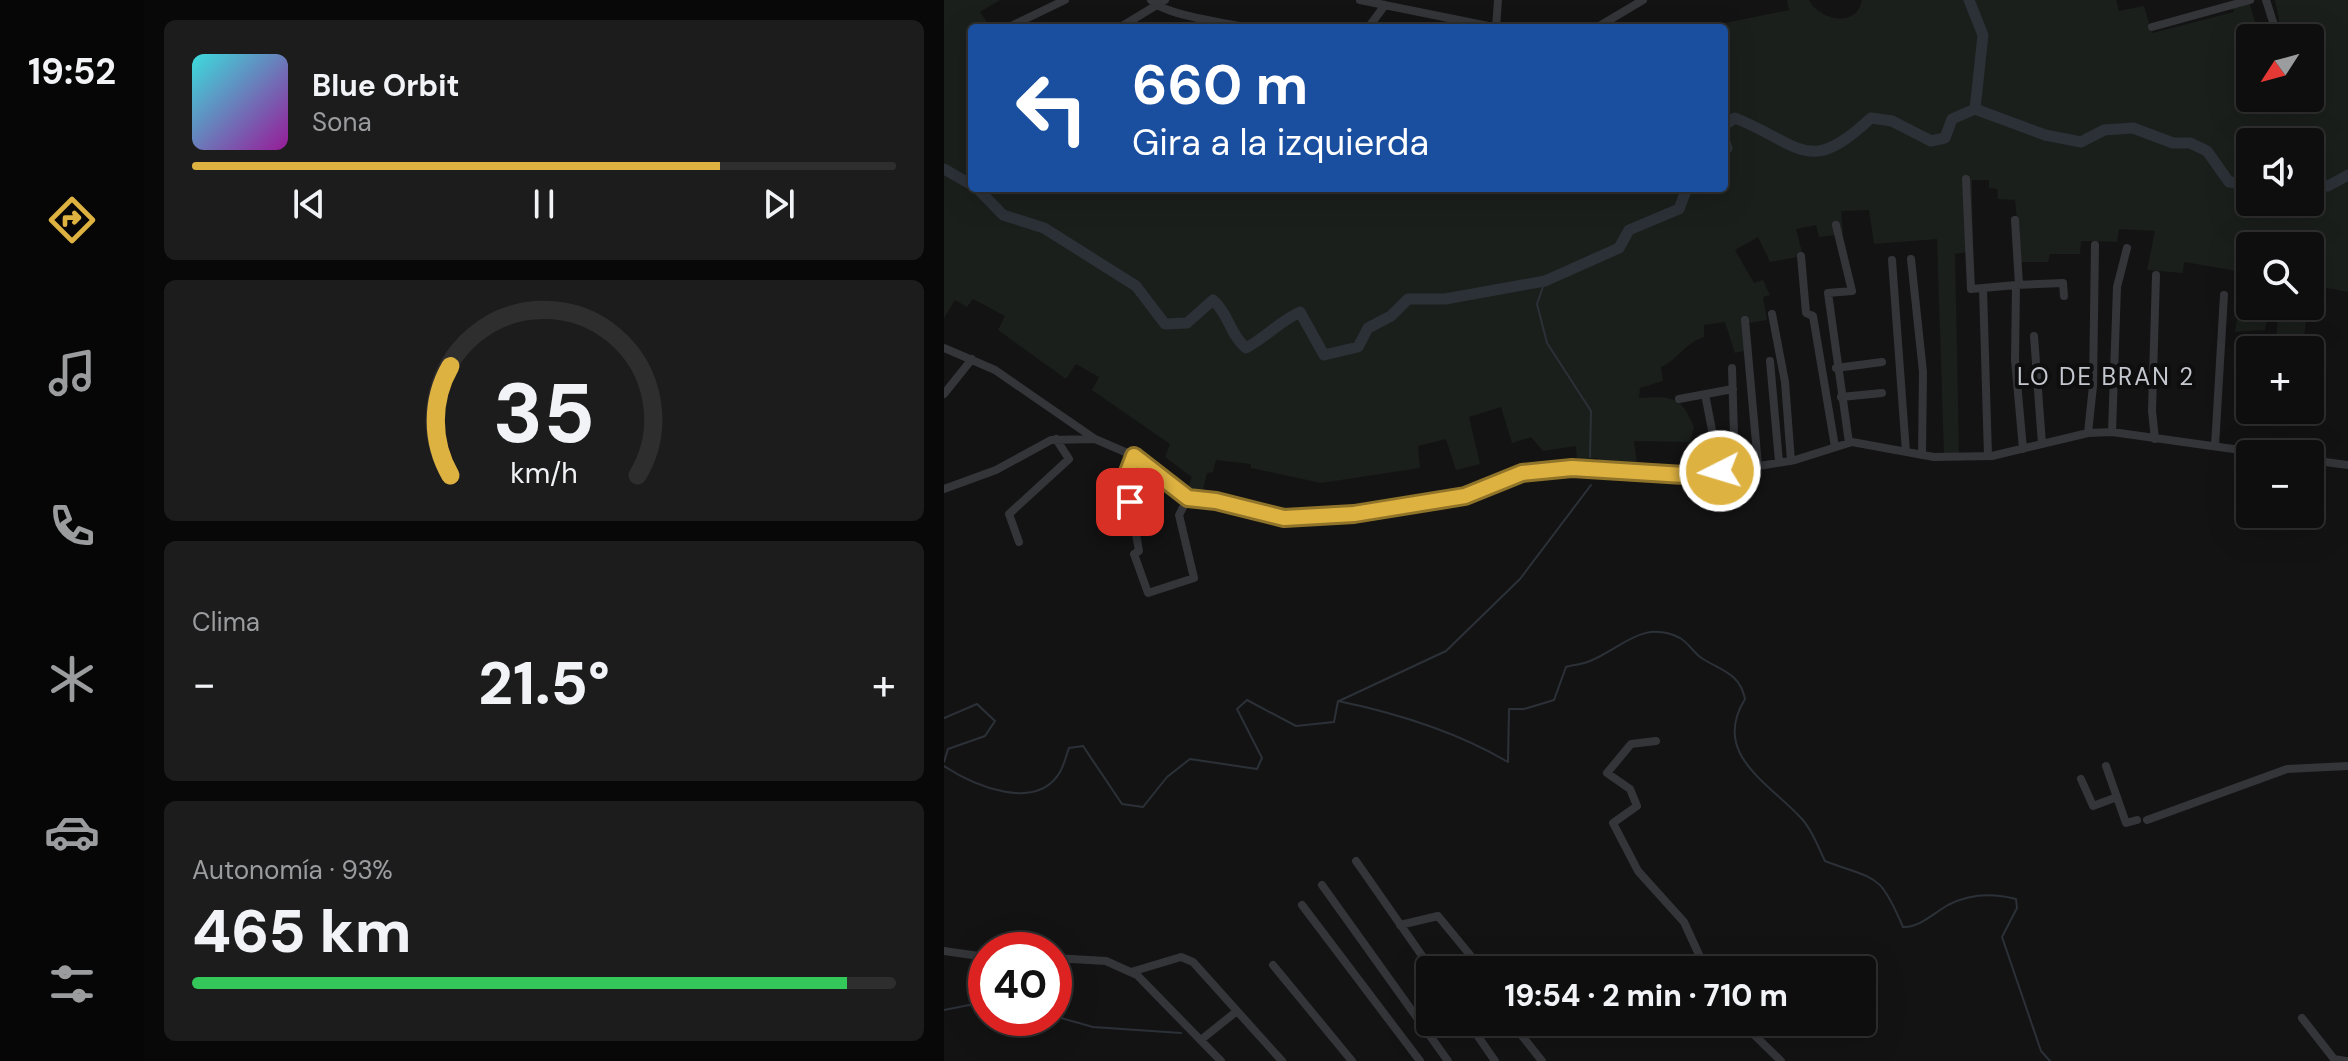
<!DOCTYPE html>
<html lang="es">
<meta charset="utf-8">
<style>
:root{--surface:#0e0e0f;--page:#1c1c1d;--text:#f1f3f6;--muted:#9b9c9e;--line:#2e2e2f;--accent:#deb241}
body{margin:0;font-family:"DM Sans",sans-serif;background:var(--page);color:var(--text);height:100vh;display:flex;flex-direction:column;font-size:30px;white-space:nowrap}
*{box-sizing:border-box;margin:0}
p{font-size:26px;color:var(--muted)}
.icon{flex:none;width:44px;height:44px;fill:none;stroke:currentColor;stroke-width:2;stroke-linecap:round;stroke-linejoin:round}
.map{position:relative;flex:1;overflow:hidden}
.sheet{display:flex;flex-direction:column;gap:20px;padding:20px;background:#080808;width:800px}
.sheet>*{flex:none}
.top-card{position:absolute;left:24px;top:24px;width:760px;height:168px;border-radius:8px;box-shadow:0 8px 32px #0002,0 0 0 2px var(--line);background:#1a4fa0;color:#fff;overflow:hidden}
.needle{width:52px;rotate:234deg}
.tools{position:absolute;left:1292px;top:24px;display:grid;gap:16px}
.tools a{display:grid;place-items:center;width:88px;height:88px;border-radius:8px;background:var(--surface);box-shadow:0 8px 32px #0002,0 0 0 2px var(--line);font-size:40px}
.speed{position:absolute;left:24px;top:932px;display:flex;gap:16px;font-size:40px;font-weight:700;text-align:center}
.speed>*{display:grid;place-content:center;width:104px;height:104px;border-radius:50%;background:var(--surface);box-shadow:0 8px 32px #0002,0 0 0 2px var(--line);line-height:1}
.speed .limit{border:12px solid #d22;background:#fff;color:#111}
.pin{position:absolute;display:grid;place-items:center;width:68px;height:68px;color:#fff;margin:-34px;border-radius:16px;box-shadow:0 4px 12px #0006}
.me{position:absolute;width:88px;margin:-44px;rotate:265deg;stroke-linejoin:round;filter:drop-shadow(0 0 6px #0008)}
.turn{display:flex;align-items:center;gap:28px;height:168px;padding:0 32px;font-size:36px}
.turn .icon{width:104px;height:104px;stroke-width:2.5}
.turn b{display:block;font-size:56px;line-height:68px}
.big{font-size:60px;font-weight:800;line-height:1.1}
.sheet .widget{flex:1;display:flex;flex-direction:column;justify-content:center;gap:12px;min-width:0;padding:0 28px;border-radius:12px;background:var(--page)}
.sheet .dial{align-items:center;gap:0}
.dial svg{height:208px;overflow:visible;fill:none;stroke:var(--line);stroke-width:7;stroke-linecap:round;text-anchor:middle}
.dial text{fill:var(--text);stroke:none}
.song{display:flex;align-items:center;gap:24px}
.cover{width:96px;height:96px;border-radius:12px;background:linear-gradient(135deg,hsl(180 70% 55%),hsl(300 70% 35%))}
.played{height:8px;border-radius:4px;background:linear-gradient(90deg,var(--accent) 75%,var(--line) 75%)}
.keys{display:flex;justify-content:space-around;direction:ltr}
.heat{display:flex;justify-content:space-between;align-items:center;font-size:44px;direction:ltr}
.charge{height:12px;border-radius:6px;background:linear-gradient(90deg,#34c759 93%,var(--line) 0)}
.trip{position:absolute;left:472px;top:956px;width:460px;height:80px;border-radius:8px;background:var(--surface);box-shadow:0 8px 32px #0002,0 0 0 2px var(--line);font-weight:800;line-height:80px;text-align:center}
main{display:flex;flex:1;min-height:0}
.tabs{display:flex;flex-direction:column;width:144px;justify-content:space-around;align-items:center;background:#060606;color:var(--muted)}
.tabs .icon{width:56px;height:56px}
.tabs .active{color:var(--accent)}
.tabs b{font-size:36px;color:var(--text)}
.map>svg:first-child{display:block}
.green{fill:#1a1f1b;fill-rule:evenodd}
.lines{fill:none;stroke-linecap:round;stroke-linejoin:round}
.stream{stroke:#2b3137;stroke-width:2}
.river{stroke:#2b3137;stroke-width:11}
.minor{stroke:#343539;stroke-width:8}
.route-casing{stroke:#90742a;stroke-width:20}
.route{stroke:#deb241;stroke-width:14}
.labels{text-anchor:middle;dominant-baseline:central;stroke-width:8;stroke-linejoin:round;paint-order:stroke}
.neighbourhood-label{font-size:24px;letter-spacing:2px;fill:#c6c8d0;stroke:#0e0e0f}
</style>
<main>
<nav class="tabs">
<b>19:52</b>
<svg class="icon active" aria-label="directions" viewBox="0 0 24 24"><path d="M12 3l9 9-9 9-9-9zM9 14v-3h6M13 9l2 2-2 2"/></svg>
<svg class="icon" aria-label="music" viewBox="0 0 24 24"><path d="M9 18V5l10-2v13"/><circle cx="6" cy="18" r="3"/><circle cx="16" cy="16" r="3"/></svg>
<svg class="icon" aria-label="phone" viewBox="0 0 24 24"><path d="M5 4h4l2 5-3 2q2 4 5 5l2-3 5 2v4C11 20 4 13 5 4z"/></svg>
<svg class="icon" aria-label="climate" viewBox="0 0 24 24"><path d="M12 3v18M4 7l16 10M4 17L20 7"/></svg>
<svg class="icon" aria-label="car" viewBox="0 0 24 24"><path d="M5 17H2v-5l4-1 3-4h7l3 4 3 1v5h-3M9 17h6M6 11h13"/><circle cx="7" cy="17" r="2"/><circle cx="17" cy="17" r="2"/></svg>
<svg class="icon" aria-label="filters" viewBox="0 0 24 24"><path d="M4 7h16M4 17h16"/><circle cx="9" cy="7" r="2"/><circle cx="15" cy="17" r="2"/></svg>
</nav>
<section class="sheet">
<div class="widget">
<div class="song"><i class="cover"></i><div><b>Blue Orbit</b><p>Sona</p></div></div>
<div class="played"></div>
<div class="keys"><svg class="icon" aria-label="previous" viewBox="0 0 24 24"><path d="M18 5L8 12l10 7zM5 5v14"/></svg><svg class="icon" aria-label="pause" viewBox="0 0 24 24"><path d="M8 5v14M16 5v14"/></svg><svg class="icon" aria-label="next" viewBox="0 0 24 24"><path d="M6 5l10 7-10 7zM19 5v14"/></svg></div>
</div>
<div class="widget dial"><svg viewBox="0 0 100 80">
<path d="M14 69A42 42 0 1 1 86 69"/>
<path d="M14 69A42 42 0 0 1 14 27" stroke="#deb241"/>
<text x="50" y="56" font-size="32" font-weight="700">35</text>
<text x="50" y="72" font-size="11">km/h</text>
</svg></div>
<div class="widget"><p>Clima</p>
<div class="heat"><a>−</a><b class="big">21.5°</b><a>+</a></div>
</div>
<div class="widget"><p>Autonomía · 93%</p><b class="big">465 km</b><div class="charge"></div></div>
</section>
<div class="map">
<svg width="1404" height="1061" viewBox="0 0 1404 1061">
<rect width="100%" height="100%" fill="#131314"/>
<!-- green -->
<path class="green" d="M 0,0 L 56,0 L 36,12 L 47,28 L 28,28 L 28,188 L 780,188 L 780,28 L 757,28 L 845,10 L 843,0 L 865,0 C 875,20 913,29 918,0 L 1172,0 L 1175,11 L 1200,6 L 1208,33 L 1290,12 L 1289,6 L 1305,2 L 1313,28 L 1326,25 L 1328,31 L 1337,30 L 1331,0 L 1404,0 L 1404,292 L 1368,285 L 1366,294 L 1366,246 L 1306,246 L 1306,306 L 1325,306 L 1321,330 L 1291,332 L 1300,272 L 1240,262 L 1239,273 L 1203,270 L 1211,231 L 1175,229 L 1173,242 L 1137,241 L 1136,254 L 1106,254 L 1104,262 L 1077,262 L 1071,200 L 1054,199 L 1053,189 L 1045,188 L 1045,180 L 1028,180 L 1029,251 L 1011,254 L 1015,455 L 1000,454 L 993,239 L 930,244 L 925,210 L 897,211 L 899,234 L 875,237 L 872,225 L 852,229 L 859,256 L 826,262 L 814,237 L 791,250 L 810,283 L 819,280 L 826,295 L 819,297 L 823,320 L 805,323 L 808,349 L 791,353 L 781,322 L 760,325 L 760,337 C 739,344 736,358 717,367 L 719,381 L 696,388 L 695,398 C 727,396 737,395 750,427 L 746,442 L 690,441 L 693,463 L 719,467 L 717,476 L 654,472 L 654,458 L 633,460 L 632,446 L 599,451 L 587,437 L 568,443 L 557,407 L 525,417 L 536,464 L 512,470 L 502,439 L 474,446 L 476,468 L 377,483 L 307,468 L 307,464 L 272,460 L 269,472 L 263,473 L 258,494 L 243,489 L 248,477 L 221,457 L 226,444 L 148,390 L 155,377 L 132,364 L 122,379 L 54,330 L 61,316 L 29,299 L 23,307 L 11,300 L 0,318 ZM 1306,38 L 1366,38 L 1366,98 L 1306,98 ZM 1306,142 L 1366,142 L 1366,202 L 1306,202 Z
M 1335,306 L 1364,306 L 1358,350 L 1331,350 Z"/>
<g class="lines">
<!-- stream -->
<path class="stream" d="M 601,281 L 593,304 L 603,343 L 647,411 L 646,457
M 395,701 L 502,651 L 576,579 L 647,485
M 0,718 L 33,704 L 51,721 L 41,736 L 4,749 L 0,762
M 0,766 C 29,785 92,813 116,772 C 120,765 122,756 125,748 L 139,746 L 178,804 L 199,807 L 223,777 L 246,759 L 313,769 L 318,758 L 293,709 L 303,700 L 352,726 L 390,722 L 394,701 C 452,713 513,732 564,762 L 565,709 L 580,709 L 610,700 L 622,667 C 629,665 639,664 646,661 C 678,648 699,619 736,638 C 745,643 750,654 759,659 C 779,671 796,674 801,699 C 767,754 824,782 857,818 C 868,829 874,847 881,861 C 933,881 935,871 959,927 C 975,928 990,913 1004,905 C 1025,894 1049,893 1072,899 L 1073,908 L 1058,937 L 1097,1051 L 1106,1061
M 0,1010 L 25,1005 L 42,1007
M 110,1016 L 149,1027 L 237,1033"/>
<!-- river -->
<path class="river" d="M 1031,109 L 1101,135 L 1137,142 L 1160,130 L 1189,128 L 1229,143 L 1246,143 L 1263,151 L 1285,182 L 1296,183 L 1306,174
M 780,125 L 791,118 C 858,145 864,177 927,118 L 948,121 L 987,141 L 1001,138 L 1008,119 L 1031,109 L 1039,35 L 1025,0
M 780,140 L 783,148 L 780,150
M 0,169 L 28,185
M 1366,183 L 1384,186 L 1404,175
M 33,188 L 59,215 L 100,228 L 192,286 L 221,324 L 243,323 L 269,300 C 285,314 286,335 302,348 C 322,337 335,322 356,312 L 380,355 L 414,347 L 424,328 L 447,316 L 464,299 L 501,299 L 601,281 L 675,248 L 685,230 L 735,209 L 743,188"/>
<!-- minor -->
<path class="minor" d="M 207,0 C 219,15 283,23 305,28
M 416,0 L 554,28
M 1322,0 L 1330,25
M 1208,27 L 1306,0
M 63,28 L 121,0
M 175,28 L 221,0
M 424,28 L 441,5
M 552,28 L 554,0
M 652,28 L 699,0
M 1022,179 L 1027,289 L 1039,288
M 1071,220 L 1075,285
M 892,225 L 908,291 L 884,293 L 905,443
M 857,256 L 862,313 L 869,316 L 891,447
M 967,259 L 979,372 L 978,455
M 948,260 L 962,452
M 828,314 L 841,382 L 847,461
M 801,320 L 814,465
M 1090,336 L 1098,444
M 0,348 L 51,370 L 151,439 L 195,458 L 229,489 L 244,498 L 340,518 L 410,514 L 521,496 L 578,473 L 628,468 L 756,476 L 851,460 L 908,442 L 990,457 L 1048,456 L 1144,433 L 1168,432 L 1325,454
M 826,361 L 835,462
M 788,368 L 791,469
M 892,368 L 938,362
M 0,394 L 28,359
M 761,394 L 776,471
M 897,397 L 938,393
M 735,399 L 789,389
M 1168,432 L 1173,287 L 1183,248
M 1144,433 L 1149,386 L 1151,245
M 1211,439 L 1208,411 L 1212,275
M 1271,446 L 1280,295
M 1079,449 L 1071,360 L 1072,285 L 1119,283 L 1120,296
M 190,456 L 182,477 L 195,551 L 190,554 L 204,593 L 250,578 L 235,515 L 244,498
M 1044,456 L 1039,288 L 1072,285
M 1366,460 L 1404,465
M 0,489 L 52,470 L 107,440 L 151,439
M 75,542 L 65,514 L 125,459 L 112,439
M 712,741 L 687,744 L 663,773 L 686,789 L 693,806 L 669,823 L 694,871 L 740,922 L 762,970
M 1162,766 L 1182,823 L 1193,820
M 1137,779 L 1149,806 L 1173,797
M 1203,820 L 1343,769 L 1404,766
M 412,861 L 488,970
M 378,885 L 504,1061
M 358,905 L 476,1061
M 456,925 L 494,916 L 531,961 L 534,970
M 0,951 L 42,957
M 110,958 L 162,961 L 193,975 L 277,1061
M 329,965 L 408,1061
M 187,972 L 237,957 L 249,962 L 338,1061
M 1358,1018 L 1390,1059 L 1402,1061
M 524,1022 L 551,1061
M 567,1022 L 598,1061
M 797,1022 L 837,1061
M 258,1039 L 293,1011"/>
</g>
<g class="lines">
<!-- route casing -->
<g class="route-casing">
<path id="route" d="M 186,502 L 182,477 L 190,456 L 244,498 L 272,501 L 340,518 L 410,514 L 521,496 L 578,473 L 628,468 L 756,476 L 776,471"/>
</g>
<!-- route -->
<use href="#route" class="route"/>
</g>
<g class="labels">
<!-- neighbourhood labels -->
<g class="neighbourhood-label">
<text x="1162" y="376">LO DE BRAN 2</text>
</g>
</g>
</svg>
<div class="tools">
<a><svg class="needle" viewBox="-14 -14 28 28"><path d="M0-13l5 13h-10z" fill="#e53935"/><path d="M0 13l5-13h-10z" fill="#9b9c9e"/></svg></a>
<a><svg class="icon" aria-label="sound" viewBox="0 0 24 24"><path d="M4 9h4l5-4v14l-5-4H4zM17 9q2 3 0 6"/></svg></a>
<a><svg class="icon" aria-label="search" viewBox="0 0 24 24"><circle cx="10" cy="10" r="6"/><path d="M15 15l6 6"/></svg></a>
<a>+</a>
<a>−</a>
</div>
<div class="speed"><div class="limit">40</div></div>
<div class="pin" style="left:186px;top:502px;background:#d93025"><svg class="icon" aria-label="arrive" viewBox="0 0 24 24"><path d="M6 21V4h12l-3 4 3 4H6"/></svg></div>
<svg class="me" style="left:776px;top:471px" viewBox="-20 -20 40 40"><circle r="17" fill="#deb241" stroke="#fff" stroke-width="3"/><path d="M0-11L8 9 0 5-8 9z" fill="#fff"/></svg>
<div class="trip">19:54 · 2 min · 710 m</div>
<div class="top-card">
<div class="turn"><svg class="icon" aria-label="left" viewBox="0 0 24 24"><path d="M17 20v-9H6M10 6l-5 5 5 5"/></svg><div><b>660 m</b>Gira a la izquierda</div></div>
</div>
</div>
</main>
